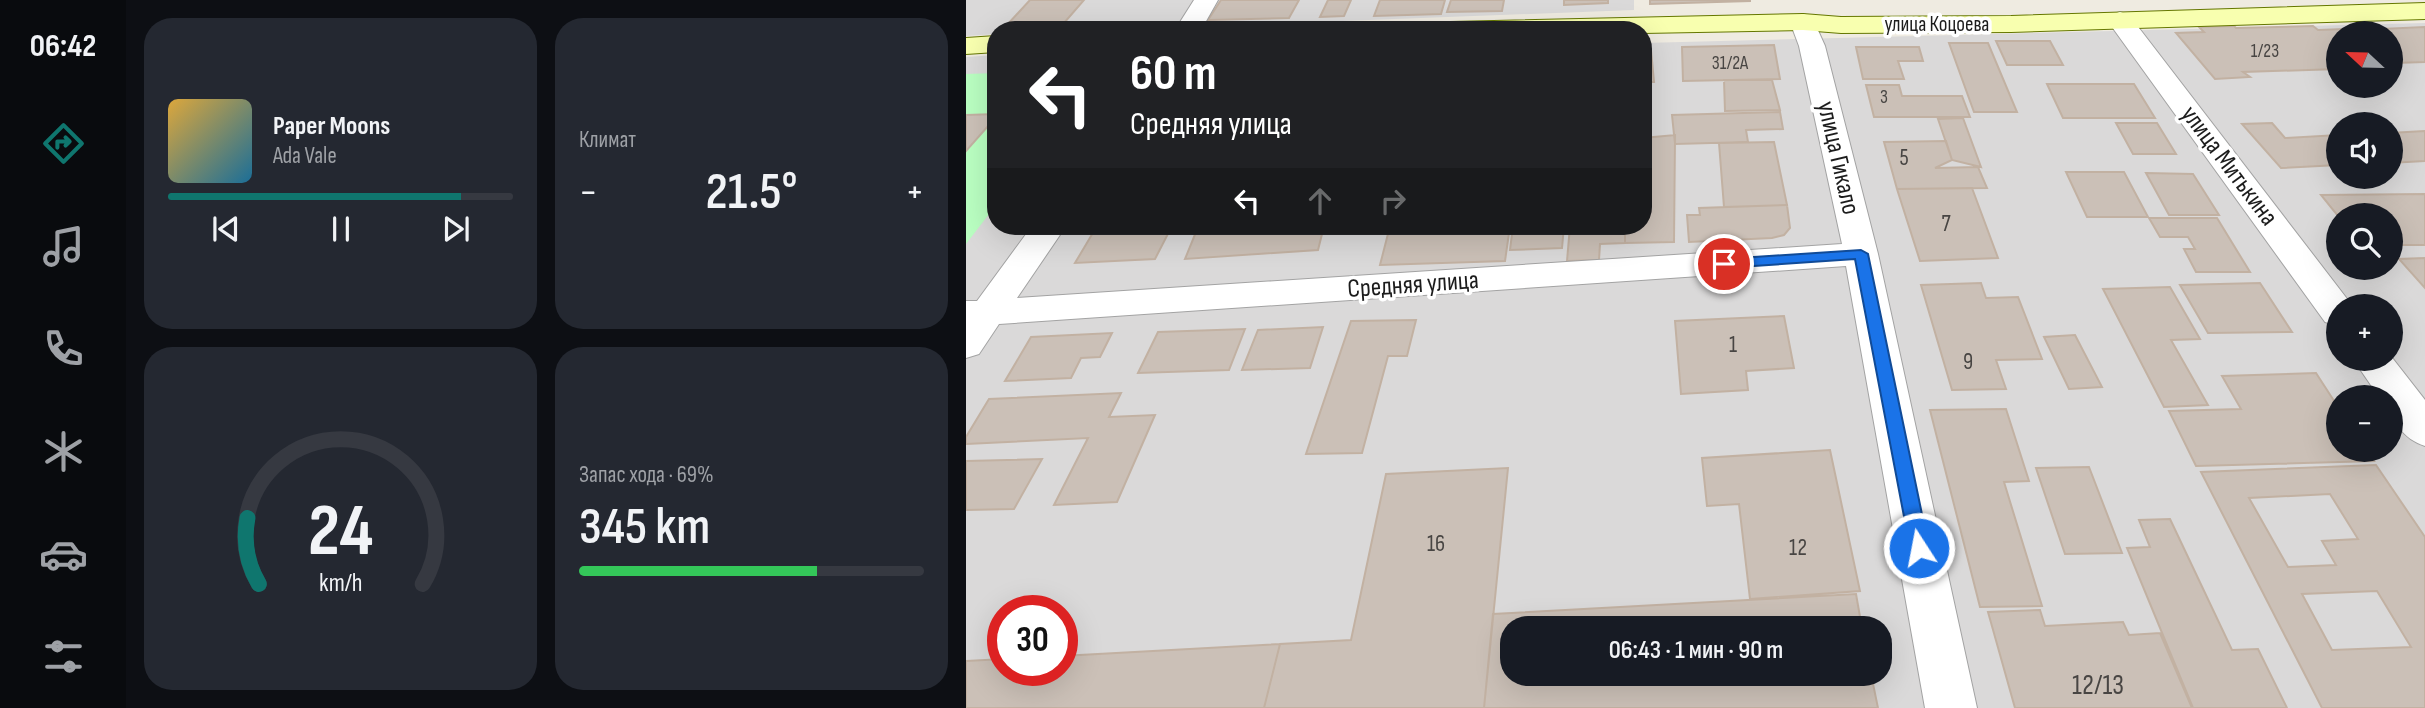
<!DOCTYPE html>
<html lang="ru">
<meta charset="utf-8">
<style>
:root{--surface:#171b24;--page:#242831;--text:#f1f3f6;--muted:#9ea1a6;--line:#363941;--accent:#0f766e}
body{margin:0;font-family:"Sofia Sans Condensed",sans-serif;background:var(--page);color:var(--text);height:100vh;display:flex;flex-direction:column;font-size:26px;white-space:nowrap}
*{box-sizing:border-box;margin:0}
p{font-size:23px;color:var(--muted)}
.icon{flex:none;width:38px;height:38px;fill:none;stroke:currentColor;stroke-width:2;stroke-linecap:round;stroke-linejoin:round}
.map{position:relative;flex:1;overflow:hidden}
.drawer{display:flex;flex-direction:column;gap:18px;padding:18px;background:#0d0f14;width:840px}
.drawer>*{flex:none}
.banner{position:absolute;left:21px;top:21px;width:665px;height:214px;border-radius:28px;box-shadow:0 7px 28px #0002;background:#202124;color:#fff;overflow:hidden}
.needle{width:46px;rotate:292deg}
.tools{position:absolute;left:1360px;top:21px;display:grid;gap:14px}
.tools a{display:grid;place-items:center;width:77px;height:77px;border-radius:50%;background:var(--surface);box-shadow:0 7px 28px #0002;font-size:35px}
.speed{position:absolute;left:21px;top:595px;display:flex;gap:14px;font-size:35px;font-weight:700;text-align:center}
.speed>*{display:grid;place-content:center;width:91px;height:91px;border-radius:50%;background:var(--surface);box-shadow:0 7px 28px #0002;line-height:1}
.speed .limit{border:10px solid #d22;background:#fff;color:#111}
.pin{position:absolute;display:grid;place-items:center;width:60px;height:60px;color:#fff;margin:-30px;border:4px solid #fff;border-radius:50%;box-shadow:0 2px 7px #0007}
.me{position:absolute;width:77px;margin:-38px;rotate:349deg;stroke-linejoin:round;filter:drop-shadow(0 0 5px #0008)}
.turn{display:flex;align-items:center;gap:24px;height:147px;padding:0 28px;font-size:32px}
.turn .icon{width:91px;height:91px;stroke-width:2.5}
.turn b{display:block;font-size:49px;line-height:60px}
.lanes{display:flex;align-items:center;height:66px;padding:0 28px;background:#0003;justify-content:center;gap:35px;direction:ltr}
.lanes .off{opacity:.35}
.big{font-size:52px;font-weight:600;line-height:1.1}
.drawer .tile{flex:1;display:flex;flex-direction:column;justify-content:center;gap:10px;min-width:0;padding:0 24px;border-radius:28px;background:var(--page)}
.drawer .dial{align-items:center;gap:0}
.dial svg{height:182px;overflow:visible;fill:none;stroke:var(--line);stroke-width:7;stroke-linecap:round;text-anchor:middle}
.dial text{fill:var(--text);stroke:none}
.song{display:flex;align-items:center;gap:21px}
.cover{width:84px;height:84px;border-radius:10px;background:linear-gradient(135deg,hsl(40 70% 55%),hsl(200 70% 35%))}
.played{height:7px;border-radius:4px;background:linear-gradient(90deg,var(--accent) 85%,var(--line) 85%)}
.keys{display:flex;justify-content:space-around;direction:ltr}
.heat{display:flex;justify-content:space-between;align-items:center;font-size:38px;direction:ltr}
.charge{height:10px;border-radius:5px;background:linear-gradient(90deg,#34c759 69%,var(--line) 0)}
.drawer .tiles{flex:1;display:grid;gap:18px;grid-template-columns:repeat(2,1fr)}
.trip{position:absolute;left:534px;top:616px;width:392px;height:70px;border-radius:28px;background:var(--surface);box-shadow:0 7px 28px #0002;font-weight:600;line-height:70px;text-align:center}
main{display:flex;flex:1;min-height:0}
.tabs{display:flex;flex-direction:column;width:126px;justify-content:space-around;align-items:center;background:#090b0e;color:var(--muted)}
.tabs .icon{width:49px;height:49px}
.tabs .active{color:var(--accent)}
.tabs b{font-size:32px;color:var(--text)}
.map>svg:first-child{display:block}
.residential{fill:#dad9d9;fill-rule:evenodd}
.park{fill:#b9fec1}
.building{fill:#cbc0b7;stroke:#c2b1a2;stroke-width:2;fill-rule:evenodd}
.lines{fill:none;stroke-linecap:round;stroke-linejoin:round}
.street-casing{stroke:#a3a3a3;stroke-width:2}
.secondary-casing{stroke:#657700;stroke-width:2}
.path{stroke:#ff7862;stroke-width:3.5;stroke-dasharray:2.5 2.5;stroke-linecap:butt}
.street{fill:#fff;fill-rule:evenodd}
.secondary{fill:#f8ffaf;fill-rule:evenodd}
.route{fill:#1a73e8;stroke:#114b97;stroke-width:2}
.labels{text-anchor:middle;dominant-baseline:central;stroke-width:7;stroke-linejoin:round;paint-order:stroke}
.far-number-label{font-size:19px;fill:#484543}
.far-street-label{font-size:21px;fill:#1c1c1c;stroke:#fff}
.number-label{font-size:23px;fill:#484543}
.street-label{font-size:26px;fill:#1c1c1c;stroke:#fff}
.near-number-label{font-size:28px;fill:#484543}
</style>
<main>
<nav class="tabs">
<b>06:42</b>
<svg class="icon active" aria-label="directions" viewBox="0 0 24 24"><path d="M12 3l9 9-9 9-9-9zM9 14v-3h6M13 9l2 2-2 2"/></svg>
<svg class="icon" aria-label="music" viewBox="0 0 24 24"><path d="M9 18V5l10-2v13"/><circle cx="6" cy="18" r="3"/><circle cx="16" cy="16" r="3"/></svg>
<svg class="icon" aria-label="phone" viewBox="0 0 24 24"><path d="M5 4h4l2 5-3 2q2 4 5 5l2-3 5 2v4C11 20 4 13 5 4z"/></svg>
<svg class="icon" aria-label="climate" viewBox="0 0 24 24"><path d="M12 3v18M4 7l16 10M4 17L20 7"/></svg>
<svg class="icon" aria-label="car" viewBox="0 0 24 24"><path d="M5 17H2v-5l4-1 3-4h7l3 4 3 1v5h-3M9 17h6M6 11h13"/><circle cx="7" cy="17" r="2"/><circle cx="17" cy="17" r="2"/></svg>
<svg class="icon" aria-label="filters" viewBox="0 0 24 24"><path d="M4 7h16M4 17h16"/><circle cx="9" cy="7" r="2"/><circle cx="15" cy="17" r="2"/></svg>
</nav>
<section class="drawer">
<div class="tiles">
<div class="tile">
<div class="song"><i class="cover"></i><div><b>Paper Moons</b><p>Ada Vale</p></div></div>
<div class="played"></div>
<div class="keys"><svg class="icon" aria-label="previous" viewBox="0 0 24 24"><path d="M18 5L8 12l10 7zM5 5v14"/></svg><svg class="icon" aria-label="pause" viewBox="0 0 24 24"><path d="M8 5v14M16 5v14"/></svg><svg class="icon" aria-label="next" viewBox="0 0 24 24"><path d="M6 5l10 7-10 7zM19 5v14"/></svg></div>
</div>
<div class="tile"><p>Климат</p>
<div class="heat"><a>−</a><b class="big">21.5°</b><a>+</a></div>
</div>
<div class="tile dial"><svg viewBox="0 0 100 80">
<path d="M14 69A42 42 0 1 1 86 69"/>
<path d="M14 69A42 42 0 0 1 9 40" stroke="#0f766e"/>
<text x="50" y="56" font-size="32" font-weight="700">24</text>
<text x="50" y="72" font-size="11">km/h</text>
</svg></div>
<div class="tile"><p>Запас хода · 69%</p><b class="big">345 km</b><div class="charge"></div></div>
</div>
</section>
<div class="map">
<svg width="1459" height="708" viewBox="0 0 1459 708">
<rect width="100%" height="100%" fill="#efebe1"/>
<!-- residential -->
<path class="residential" d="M 0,0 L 668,0 L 668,10 L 139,30 L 30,30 L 30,34 L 0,36 Z
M 1459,23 L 1459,708 L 0,708 L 0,57 L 30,55 L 30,226 L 677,226 L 677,43 ZM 1372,33 L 1424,33 L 1424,86 L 1372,86 ZM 1372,124 L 1424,124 L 1424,177 L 1372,177 ZM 1372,215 L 1424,215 L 1424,268 L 1372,268 ZM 1372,306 L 1424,306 L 1424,359 L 1372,359 ZM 1372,397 L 1424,397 L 1424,450 L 1372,450 ZM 37,611 L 96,611 L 96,670 L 37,670 ZM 546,628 L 914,628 L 914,674 L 546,674 Z"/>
<!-- park -->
<path class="park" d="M 30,73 L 30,205 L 0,244 L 0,74 Z"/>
<!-- building -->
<path class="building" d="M 64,0 L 118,0 L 98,23 L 41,25 Z
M 255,0 L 333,0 L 323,18 L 242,20 Z
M 362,0 L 385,0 L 378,16 L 354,17 Z
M 414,0 L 479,0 L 475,14 L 408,16 Z
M 485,0 L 538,0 L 536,11 L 481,12 Z
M 598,0 L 642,0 L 642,3 L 598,5 Z
M 684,0 L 784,0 L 784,1 L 684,4 Z
M 1268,26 L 1270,28 L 1347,26 L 1352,30 L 1379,29 L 1384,33 L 1372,33 L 1372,69 L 1277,72 L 1284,77 L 1249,79 L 1210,33 L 1238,32 L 1233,27 Z
M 1459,27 L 1459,62 L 1429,63 L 1424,59 L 1424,33 L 1412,33 L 1419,33 L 1413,29 Z
M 1030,41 L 1084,41 L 1097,65 L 1041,65 Z
M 983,43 L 1022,43 L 1051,112 L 1008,112 Z
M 808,45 L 814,79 L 717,81 L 716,47 Z
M 890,47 L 953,47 L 957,61 L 932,61 L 938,79 L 897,79 Z
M 677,50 L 685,50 L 688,82 L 677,82 Z
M 758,80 L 806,80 L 814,110 L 759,111 Z
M 1081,84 L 1168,84 L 1189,118 L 1097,118 Z
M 900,85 L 933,85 L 936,96 L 996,96 L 1004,117 L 908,117 Z
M 814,112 L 817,129 L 780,130 L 782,142 L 709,144 L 706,115 Z
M 30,114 L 30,117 L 0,151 L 0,115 Z
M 997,118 L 1015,167 L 986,160 L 972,119 Z
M 1150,123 L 1191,123 L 1210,154 L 1167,154 Z
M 1306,123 L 1319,138 L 1372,135 L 1372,165 L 1315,168 L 1276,124 Z
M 1459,131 L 1459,161 L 1424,163 L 1424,133 Z
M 709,135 L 708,242 L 659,243 L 659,226 L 677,226 L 677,138 Z
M 980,141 L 986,160 L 969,168 L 1012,167 L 1021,188 L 931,189 L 918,142 Z
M 808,142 L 821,205 L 758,207 L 753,143 Z
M 1100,172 L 1158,172 L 1182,217 L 1121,217 Z
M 1180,173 L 1227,174 L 1253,215 L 1203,215 Z
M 1006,188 L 1032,258 L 954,261 L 931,189 Z
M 1459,194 L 1459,245 L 1424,245 L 1424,215 L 1372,216 L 1355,195 Z
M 821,205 L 824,228 L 818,235 L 806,238 L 723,242 L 721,215 L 734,215 L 733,208 Z
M 1183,218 L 1251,218 L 1284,272 L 1230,272 L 1218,249 L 1229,249 L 1222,237 L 1194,237 Z
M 131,226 L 206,226 L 189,259 L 109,263 Z
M 255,226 L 358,226 L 352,250 L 219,259 L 230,232 L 253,231 Z
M 424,226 L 544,226 L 539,261 L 414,265 Z
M 547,226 L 598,226 L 596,248 L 544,250 Z
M 604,226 L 659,226 L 659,243 L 634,244 L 633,260 L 601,261 Z
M 1459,258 L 1459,288 L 1433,259 Z
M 1015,283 L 1020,298 L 1052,297 L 1076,359 L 1030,360 L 1040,389 L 986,390 L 955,285 Z
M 1294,283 L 1326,332 L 1242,333 L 1214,285 Z
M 1204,287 L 1234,339 L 1205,340 L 1242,405 L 1198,407 L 1137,289 Z
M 818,316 L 828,368 L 780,371 L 782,390 L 715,394 L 709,321 Z
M 450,320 L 441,356 L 422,356 L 396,453 L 340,454 L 385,321 Z
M 357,327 L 344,368 L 276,370 L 292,330 Z
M 279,329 L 263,370 L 172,373 L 192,332 Z
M 146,333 L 134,357 L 115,358 L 105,378 L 39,381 L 65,337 Z
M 1109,335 L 1136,387 L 1103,389 L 1078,337 Z
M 1350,373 L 1372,407 L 1372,450 L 1400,450 L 1408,461 L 1230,466 L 1203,411 L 1275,409 L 1256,376 Z
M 155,393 L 143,417 L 189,415 L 151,502 L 88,505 L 122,438 L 0,444 L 0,437 L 23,399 Z
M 1040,409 L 1063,481 L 1038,482 L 1076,606 L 1014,607 L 964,410 Z
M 864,450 L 894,591 L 784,599 L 773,504 L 741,506 L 736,458 Z
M 76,459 L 48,509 L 0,510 L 0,461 Z
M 1410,465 L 1459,537 L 1459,708 L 1356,708 L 1235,472 ZM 1364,494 L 1392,539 L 1356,541 L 1370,565 L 1322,567 L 1283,498 ZM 1411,591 L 1445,647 L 1366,650 L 1336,594 Z
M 1123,467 L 1156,553 L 1099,554 L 1070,468 Z
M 542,468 L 518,708 L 298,708 L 314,644 L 385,640 L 420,474 Z
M 1204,519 L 1266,650 L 1292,649 L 1321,708 L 1227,708 L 1161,548 L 1184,547 L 1173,520 Z
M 890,594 L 896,628 L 546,628 L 546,674 L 905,674 L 912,708 L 518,708 L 527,614 Z
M 1074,610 L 1079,626 L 1157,622 L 1163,635 L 1194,633 L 1226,708 L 1049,708 L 1022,612 Z
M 314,644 L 298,708 L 0,708 L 0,661 L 37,659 L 37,670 L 96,670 L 96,656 Z"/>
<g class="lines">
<!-- street casing -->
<g class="street-casing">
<path id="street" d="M 228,0 L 252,0 L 235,30 L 209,30 Z
M 1154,12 L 1163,15 L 1385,304 L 1386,306 L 1372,306 L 1372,326 L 1359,322 L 1141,20 L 1145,15 Z
M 837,14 L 846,17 L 859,46 L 912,254 L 1011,708 L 959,708 L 880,266 L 33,324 L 13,354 L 0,358 L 0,301 L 11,301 L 66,226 L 100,226 L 51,298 L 876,244 L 833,46 L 824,22 L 828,17 Z
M 1424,355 L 1459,400 L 1459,446 C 1437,439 1424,420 1424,397 L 1413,397 L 1387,359 L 1424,359 Z"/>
</g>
<!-- secondary casing -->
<g class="secondary-casing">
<path id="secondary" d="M 1459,3 L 1459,19 L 1045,32 L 875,33 L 837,30 L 677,33 L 677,30 L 471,30 L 475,25 L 484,22 L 837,14 L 875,17 L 1045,16 Z
M 30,36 L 30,52 L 0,54 L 0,38 Z"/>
</g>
<!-- path -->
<path class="path" d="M 49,30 L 191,25"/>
<!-- street -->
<use href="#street" class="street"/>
<!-- secondary -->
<use href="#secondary" class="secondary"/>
</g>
<!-- route -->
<path class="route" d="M 895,250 L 902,254 L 963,548 L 960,554 L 953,556 L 946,554 L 944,548 L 889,259 L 758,268 L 751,264 L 758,259 Z"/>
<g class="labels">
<!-- far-number labels -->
<g class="far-number-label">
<text x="1299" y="51">1/23</text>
<text x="764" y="63">31/2А</text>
<text x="918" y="97">3</text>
</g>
<!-- far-street labels -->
<g class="far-street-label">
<text x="971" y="24">улица Коцоева</text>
</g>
<!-- number labels -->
<g class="number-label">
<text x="938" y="158">5</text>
<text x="980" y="224">7</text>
<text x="767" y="345">1</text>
<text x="1002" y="362">9</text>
<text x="470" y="544">16</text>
<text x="832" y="548">12</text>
</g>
<!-- street labels -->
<g class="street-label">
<text transform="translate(872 158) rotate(77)">улица Гикало</text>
<text transform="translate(1263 166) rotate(53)">улица Митькина</text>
<text transform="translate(447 285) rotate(-4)">Средняя улица</text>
</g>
<!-- near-number labels -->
<g class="near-number-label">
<text x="1132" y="685">12/13</text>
</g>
</g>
</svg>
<div class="tools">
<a><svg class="needle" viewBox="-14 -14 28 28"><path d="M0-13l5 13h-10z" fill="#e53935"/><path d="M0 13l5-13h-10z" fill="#9ea1a6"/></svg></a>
<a><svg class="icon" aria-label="sound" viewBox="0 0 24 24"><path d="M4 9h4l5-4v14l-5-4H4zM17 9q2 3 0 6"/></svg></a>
<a><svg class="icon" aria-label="search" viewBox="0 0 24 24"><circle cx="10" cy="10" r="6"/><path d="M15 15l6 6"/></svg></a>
<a>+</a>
<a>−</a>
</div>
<div class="speed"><div class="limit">30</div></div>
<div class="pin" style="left:758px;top:264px;background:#d93025"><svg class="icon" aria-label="arrive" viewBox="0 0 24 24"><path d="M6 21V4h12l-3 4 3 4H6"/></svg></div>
<svg class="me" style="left:953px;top:548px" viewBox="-20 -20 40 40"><circle r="17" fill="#1a73e8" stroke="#fff" stroke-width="3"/><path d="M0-11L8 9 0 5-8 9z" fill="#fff"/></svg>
<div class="trip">06:43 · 1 мин · 90 m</div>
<div class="banner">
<div class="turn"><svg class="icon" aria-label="left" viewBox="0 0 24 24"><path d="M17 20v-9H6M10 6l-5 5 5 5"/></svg><div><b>60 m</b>Средняя улица</div></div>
<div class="lanes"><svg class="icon" aria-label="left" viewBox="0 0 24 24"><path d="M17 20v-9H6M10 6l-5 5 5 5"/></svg><svg class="icon off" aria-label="ahead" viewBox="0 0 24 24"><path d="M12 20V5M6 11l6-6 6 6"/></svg><svg class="icon off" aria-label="right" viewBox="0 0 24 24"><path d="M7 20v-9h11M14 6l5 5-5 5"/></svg></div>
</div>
</div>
</main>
